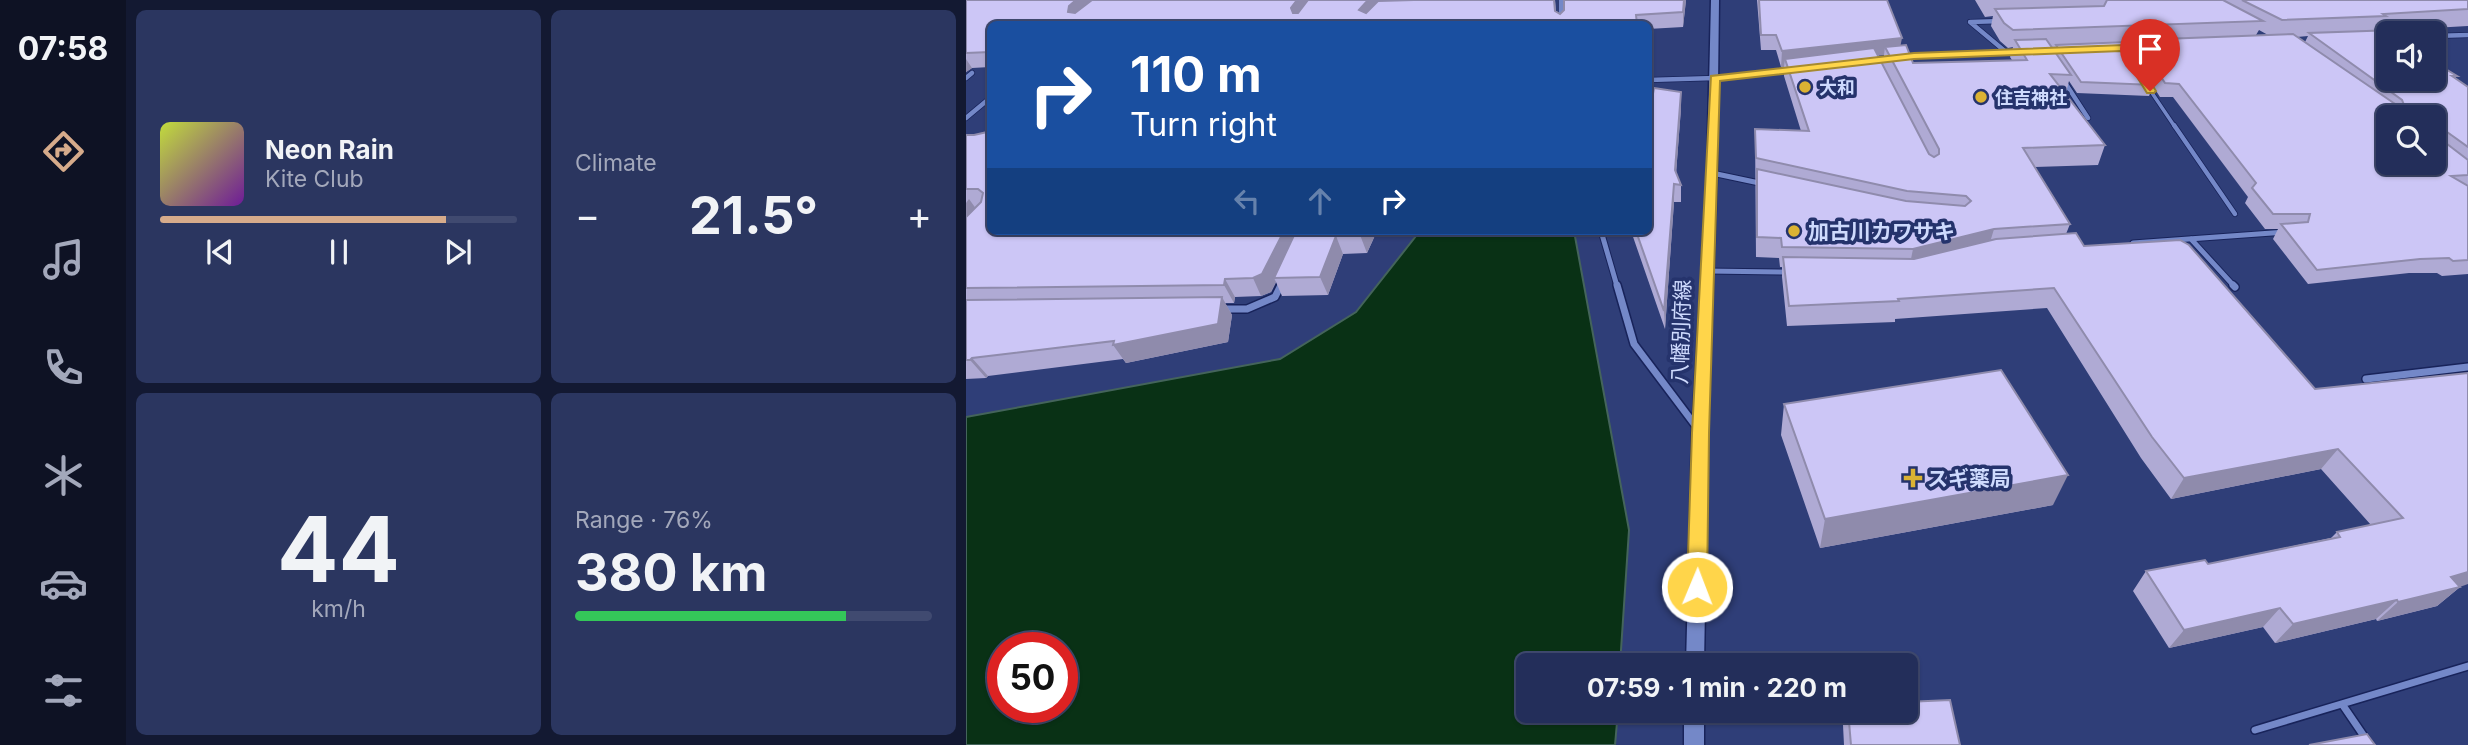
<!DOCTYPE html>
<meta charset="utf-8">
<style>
:root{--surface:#232e5a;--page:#2b3660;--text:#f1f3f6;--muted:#a3a8bb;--line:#404a70;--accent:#d6ab8b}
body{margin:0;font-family:Inter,"Noto Sans JP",sans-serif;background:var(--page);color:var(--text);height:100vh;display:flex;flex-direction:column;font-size:26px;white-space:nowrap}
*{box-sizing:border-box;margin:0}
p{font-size:23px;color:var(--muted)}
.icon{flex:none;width:38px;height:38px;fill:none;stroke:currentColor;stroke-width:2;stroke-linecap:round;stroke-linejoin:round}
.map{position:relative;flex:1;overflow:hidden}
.drawer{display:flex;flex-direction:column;gap:10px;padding:10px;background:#131932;width:840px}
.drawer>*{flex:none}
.hud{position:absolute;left:21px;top:21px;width:665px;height:214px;border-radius:10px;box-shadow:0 2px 5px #0004,0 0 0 2px var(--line);background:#1a4fa0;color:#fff;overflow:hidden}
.tools{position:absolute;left:1410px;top:21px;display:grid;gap:14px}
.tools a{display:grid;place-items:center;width:70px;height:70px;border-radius:10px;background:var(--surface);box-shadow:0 2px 5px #0004,0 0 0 2px var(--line);font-size:35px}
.speed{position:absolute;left:21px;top:632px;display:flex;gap:14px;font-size:35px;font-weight:700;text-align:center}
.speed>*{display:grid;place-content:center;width:91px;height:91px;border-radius:50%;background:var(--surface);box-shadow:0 2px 5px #0004,0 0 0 2px var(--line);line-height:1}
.speed .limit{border:10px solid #d22;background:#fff;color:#111}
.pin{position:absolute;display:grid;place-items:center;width:60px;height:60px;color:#fff;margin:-72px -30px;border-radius:50% 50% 50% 0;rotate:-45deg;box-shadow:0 0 7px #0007}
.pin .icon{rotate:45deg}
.me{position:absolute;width:77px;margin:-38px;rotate:1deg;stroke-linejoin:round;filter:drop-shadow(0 0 5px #0008)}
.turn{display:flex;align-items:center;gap:24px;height:147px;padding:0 28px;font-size:32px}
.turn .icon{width:91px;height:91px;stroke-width:2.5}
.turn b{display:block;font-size:49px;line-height:60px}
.lanes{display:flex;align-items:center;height:66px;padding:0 28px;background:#0003;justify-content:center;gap:35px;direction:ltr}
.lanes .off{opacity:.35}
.big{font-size:52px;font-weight:700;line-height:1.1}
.drawer .widget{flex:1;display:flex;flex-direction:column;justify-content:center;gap:10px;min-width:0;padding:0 24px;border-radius:10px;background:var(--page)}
.drawer .dial{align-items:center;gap:0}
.dial b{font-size:91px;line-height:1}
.song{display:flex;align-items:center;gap:21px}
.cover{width:84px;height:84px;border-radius:10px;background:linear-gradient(135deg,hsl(70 70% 55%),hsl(280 70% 35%))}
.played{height:7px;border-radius:4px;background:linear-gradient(90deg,var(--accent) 80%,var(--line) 80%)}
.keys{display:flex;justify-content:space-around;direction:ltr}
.heat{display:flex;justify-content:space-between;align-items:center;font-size:38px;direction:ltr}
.charge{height:10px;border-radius:5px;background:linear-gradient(90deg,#34c759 76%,var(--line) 0)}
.drawer .tiles{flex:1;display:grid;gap:10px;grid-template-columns:repeat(2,1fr)}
.trip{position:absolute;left:550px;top:653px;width:402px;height:70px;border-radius:10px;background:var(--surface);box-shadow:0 2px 5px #0004,0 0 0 2px var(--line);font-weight:700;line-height:70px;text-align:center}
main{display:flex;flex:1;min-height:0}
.tabs{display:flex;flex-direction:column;width:126px;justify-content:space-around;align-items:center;background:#0e1224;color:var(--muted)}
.tabs .icon{width:49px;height:49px}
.tabs .active{color:var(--accent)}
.tabs b{font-size:32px;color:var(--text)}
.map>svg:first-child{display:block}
.water{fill:#093115;stroke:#44645b;stroke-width:2;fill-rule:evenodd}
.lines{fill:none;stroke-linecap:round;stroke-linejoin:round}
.lane-far2-casing{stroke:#18235a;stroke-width:5}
.lane-far1-casing{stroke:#18235a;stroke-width:6}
.lane-casing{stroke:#18235a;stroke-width:10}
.street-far2-casing{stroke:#18235a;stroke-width:6}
.street-far1-casing{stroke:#18235a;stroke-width:7}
.street-casing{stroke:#18235a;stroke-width:10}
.secondary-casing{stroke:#18235a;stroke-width:3}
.lane-far2{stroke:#7488c8;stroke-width:3.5}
.lane-far1{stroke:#7488c8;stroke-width:4.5}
.lane{stroke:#7488c8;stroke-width:7}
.street-far2{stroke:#7488c8;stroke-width:4.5}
.street-far1{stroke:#7488c8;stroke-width:5}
.street{stroke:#7488c8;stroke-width:7}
.secondary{fill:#7488c8;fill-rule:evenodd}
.wall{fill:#afaad4;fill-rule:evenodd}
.shaded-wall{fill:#8f8bac}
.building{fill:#ccc6f6;stroke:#8f8bac;stroke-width:2;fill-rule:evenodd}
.route{fill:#ffd54a;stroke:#a68a30;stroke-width:2}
.poi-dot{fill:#dbb233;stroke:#25336c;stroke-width:2.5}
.labels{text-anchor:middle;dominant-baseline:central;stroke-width:7;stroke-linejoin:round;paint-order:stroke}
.far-poi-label{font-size:18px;font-weight:bold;fill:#cedafd;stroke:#25336c;text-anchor:start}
.poi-label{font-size:21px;font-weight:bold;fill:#cedafd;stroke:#25336c;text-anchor:start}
.street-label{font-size:21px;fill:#cedafd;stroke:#25336c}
</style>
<main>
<nav class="tabs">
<b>07:58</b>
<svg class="icon active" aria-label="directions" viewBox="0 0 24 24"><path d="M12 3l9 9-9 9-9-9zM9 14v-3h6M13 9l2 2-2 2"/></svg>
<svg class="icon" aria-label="music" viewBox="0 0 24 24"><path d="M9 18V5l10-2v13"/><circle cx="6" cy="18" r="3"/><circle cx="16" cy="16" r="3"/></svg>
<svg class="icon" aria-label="phone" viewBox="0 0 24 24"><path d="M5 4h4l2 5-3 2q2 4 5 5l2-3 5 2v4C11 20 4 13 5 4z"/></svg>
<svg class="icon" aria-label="climate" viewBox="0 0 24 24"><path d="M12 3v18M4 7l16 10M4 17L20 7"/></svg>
<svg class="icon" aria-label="car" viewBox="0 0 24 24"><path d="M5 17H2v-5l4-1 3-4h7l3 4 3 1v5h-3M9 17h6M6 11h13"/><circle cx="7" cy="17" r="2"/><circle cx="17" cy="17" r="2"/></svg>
<svg class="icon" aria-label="filters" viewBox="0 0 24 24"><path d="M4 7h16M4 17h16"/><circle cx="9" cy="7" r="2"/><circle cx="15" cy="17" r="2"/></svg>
</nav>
<section class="drawer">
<div class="tiles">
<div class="widget">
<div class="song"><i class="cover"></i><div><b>Neon Rain</b><p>Kite Club</p></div></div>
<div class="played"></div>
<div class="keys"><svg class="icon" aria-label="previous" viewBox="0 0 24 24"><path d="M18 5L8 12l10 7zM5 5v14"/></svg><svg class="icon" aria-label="pause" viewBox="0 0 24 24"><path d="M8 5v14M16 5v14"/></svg><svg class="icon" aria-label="next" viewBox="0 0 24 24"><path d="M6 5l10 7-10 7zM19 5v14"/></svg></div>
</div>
<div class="widget"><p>Climate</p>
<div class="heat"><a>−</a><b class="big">21.5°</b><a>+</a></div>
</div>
<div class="widget dial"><b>44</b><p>km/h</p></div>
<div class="widget"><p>Range · 76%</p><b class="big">380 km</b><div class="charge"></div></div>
</div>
</section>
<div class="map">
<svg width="1502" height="745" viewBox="0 0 1502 745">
<rect width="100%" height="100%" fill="#2f3e78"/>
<!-- water -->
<path class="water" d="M 454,231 L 608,231 L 663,530 L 654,665 L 562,665 L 562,710 L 652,711 L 649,745 L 0,745 L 0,417 L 314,359 L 390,312 ZM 37,648 L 96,648 L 96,707 L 37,707 Z"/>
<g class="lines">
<!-- lane-far2 casing -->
<g class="lane-far2-casing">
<path id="lane-far2" d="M 1182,87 L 1209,127"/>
</g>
<!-- lane-far1 casing -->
<g class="lane-far1-casing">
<path id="lane-far1" d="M 1208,125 L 1269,214"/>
</g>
<!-- lane casing -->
<g class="lane-casing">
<path id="lane" d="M 1376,704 L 1404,745
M 1289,730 L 1502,666"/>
</g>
<!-- street-far2 casing -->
<g class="street-far2-casing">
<path id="street-far2" d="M 595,0 L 595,24
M 1036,21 L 1004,22 L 1040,52
M 1468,36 L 1502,35
M 937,57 L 1055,52
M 0,78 L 6,73
M 682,80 L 749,78 L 825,70
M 1098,81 L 1122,118
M 0,118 L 24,98"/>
</g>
<!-- street-far1 casing -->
<g class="street-far1-casing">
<path id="street-far1" d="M 746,173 L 798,184
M 635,231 L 651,286
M 1225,239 L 1268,286
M 1167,243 L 1320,232
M 741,271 L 822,272
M 314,286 L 316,282"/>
</g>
<!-- street casing -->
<g class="street-casing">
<path id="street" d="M 651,285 L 668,344 L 732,429
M 1267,285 L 1269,287
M 256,309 L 281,309 L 309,297 L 315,285
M 1400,379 L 1502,367"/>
</g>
<!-- secondary casing -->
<g class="secondary-casing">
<path id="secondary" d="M 745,0 L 753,0 L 751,173 L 742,433 L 738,665 L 720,665 L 726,433 L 741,173 Z
M 718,710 L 738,710 L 738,745 L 718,745 Z"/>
</g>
<!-- lane-far2 -->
<use href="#lane-far2" class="lane-far2"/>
<!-- lane-far1 -->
<use href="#lane-far1" class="lane-far1"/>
<!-- lane -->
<use href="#lane" class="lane"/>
<!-- street-far2 -->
<use href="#street-far2" class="street-far2"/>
<!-- street-far1 -->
<use href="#street-far1" class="street-far1"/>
<!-- street -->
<use href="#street" class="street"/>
<!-- secondary -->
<use href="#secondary" class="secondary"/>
</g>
<!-- wall -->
<path class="wall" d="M 0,0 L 590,0 L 589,0 L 590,12 L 594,14 L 720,0 L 717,27 L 682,29 L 682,24 L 24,24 L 24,67 L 6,68 L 0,72 Z
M 791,0 L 921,0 L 934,45 L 947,63 L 1046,60 L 1044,57 L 1047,47 L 1042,48 L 1034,41 L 1025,26 L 1027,16 L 1019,17 L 1009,0 L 1502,0 L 1502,26 L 1431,30 L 1468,79 L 1468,56 L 1473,59 L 1470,63 L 1491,76 L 1489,78 L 1502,87 L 1502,274 L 1476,276 L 1471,273 L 1443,273 L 1342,284 L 1307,239 L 1312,229 L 1299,229 L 1279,203 L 1282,197 L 1207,97 L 1194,97 L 1187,86 L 1183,96 L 1111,93 L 1103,81 L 1100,93 L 1099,93 L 1139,145 L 1132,165 L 1069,167 L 1104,224 L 1100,234 L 1118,246 L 1214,240 L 1494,587 L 1471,606 L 1411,621 L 1410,619 L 1309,643 L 1297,627 L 1203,648 L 1167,591 L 1180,571 L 1242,564 L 1365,538 L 1371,532 L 1405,525 L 1355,469 L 1205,499 L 1175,458 L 1081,308 L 929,319 L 929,322 L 821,326 L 816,277 L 816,267 L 814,267 L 813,258 L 790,257 L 789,129 L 835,131 L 818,76 L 818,67 L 815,67 L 810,50 L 795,50 ZM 1293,30 L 1302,35 L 1290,35 ZM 1342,36 L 1339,42 L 1331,37 ZM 1161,43 L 1170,43 L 1167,52 ZM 912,55 L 918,55 L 916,64 Z
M 682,92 L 685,105 L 715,92 L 715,108 L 710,174 L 715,185 L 715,202 L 708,202 L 699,329 L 665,231 L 682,231 Z
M 21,132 L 24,231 L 411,231 L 401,253 L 377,254 L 362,295 L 316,296 L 310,282 L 305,292 L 295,296 L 269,297 L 268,303 L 259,303 L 266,315 L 262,342 L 160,363 L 157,359 L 22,376 L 20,378 L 0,379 L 0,135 L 8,135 Z
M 818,404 L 1087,505 L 854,548 L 815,435 Z
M 881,710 L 940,710 L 994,745 L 878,745 L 877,725 Z"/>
<!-- shaded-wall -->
<path class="shaded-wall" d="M 110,0 L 136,0 L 111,20 L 102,12 L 103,6 Z
M 331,0 L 346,0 L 330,23 L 325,8 Z
M 402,0 L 412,0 L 413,6 L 397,24 L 393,10 Z
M 718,0 L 720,0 L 717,27 L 717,12 Z
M 936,38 L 933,53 L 919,47 L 918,55 L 822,66 L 819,59 L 818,67 L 815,67 L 816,51 Z
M 0,59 L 6,68 L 0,72 Z
M 715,92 L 715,108 L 709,187 L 709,170 Z
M 708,184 L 708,202 L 699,329 L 698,311 Z
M 3,199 L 16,217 L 0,234 L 0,203 Z
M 1028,229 L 1022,249 L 943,269 L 947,249 Z
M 318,231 L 334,231 L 308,278 L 310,282 L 305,292 L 295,296 L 287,278 Z
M 396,231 L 411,231 L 401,253 L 394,235 Z
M 370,236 L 377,254 L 362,295 L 354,277 Z
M 259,279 L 269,297 L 268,303 L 258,285 Z
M 256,297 L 266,315 L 262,342 L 160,363 L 147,345 Z
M 6,358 L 22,376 L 20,378 L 4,360 Z
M 1372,449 L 1355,469 L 1205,499 L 1218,478 Z
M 1102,475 L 1087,505 L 854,548 L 859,519 Z
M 1502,572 L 1502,584 L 1491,588 L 1494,587 L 1471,606 L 1411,621 L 1432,602 L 1485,577 Z
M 1431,600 L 1410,619 L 1309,643 L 1327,624 Z
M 1314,608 L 1297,627 L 1203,648 L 1218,630 Z"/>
<!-- building -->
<path class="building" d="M 0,0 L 110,0 L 103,6 L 102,12 L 109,13 L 126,0 L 331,0 L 325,8 L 327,13 L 332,13 L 342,0 L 402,0 L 393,10 L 400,13 L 412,1 L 448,0 L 588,0 L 589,11 L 594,14 L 598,10 L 598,0 L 718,0 L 717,12 L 670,15 L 671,24 L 24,24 L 24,52 L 0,53 Z
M 793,0 L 921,0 L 936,38 L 816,51 L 810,35 L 795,35 Z
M 1141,0 L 1257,0 L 1297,21 L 1047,30 L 1038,23 L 1029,9 L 1138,6 Z
M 1276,0 L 1502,0 L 1502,9 L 1417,14 L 1420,16 L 1316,20 Z
M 1430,30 L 1435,33 L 1423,33 L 1423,79 L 1468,79 L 1468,62 L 1491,76 L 1486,76 L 1502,87 L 1502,147 L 1481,132 L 1475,132 L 1472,137 L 1502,160 L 1502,175 L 1485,176 L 1502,186 L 1502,260 L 1487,261 L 1483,258 L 1454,259 L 1351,270 L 1315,224 L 1342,222 L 1344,214 L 1307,214 L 1286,188 L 1290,183 L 1213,84 L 1199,83 L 1171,40 L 1327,34 L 1435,108 L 1438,105 L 1436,100 L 1343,33 ZM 1423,117 L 1468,117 L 1468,163 L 1423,163 Z
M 1080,39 L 1105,75 L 1084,74 L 1139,145 L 1057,148 L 1104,224 L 1028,229 L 947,249 L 816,247 L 815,238 L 791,237 L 791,169 L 940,201 L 999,206 L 1005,201 L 1000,196 L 941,191 L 790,158 L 789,129 L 843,131 L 819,59 L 908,48 L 963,154 L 968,157 L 973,154 L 973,149 L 919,47 L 940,45 L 947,63 L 1061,60 L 1049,40 Z
M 1161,42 L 1188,85 L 1115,82 L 1090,45 Z
M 688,88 L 715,92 L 709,170 L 715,185 L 708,184 L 698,311 L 670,231 L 682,231 L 682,111 L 683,112 L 684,107 L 682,107 L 682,92 L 685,105 Z
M 24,129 L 24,231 L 318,231 L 296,274 L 287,278 L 259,279 L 258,285 L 0,288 L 0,217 L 15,202 L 17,193 L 12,189 L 0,189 L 0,135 L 8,135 L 21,132 Z
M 330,231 L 396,231 L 394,235 L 370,236 L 354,277 L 308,278 Z
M 1110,233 L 1118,246 L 1214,240 L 1223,245 L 1349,389 L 1502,373 L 1502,572 L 1485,577 L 1494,587 L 1432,602 L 1431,600 L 1327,624 L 1314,608 L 1218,630 L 1180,571 L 1239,560 L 1242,564 L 1374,537 L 1371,532 L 1437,518 L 1372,449 L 1218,478 L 1186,437 L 1088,288 L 932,299 L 933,301 L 823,306 L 817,257 L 948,259 L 1030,239 Z
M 256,297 L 252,324 L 147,345 L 148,341 L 6,358 L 4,360 L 0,360 L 0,300 Z
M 1035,370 L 1102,475 L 859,519 L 818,404 Z
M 984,700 L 994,745 L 885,745 L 882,710 L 940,710 L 940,702 Z
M 1401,734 L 1409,745 L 1343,745 Z"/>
<!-- route -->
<path class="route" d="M 1158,45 L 1163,48 L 1190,91 L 1188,93 L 1181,93 L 1155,51 L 948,59 L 754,81 L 743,433 L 741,587 L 738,594 L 731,596 L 724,594 L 721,587 L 726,433 L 745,76 L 948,53 Z"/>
<!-- markers -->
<g class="poi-dot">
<circle cx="839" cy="87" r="7"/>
<circle cx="1015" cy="97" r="7"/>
<circle cx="828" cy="231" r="7"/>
<path d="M943.5 467.5h7v7h7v7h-7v7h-7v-7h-7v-7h7z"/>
</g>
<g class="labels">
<!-- far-poi labels -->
<g class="far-poi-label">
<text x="853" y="87">大和</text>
<text x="1029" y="97">住吉神社</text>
</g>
<!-- poi labels -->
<g class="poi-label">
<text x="842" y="231">加古川カワサキ</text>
<text x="961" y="478">スギ薬局</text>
</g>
<!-- street labels -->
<g class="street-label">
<text transform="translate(715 332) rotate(-88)">八幡別府線</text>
</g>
</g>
</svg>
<div class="tools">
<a><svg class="icon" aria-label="sound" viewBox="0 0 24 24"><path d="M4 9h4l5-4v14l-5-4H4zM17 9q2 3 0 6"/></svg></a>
<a><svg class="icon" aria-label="search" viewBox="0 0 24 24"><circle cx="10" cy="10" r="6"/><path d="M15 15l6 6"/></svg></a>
</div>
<div class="speed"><div class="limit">50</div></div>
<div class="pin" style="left:1184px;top:91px;background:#d93025"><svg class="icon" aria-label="arrive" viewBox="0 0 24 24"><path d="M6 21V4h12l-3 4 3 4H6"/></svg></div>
<svg class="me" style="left:731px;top:587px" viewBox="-20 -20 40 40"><circle r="17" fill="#ffd54a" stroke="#fff" stroke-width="3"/><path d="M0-11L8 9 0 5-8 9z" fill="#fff"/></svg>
<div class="trip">07:59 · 1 min · 220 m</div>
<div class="hud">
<div class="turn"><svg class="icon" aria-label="right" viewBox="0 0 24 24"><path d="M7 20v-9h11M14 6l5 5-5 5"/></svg><div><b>110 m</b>Turn right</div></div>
<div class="lanes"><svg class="icon off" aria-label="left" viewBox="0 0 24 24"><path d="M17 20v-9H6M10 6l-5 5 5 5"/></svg><svg class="icon off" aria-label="ahead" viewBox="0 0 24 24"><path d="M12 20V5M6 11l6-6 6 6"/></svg><svg class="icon" aria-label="right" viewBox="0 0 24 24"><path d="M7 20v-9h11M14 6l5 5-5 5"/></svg></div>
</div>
</div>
</main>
